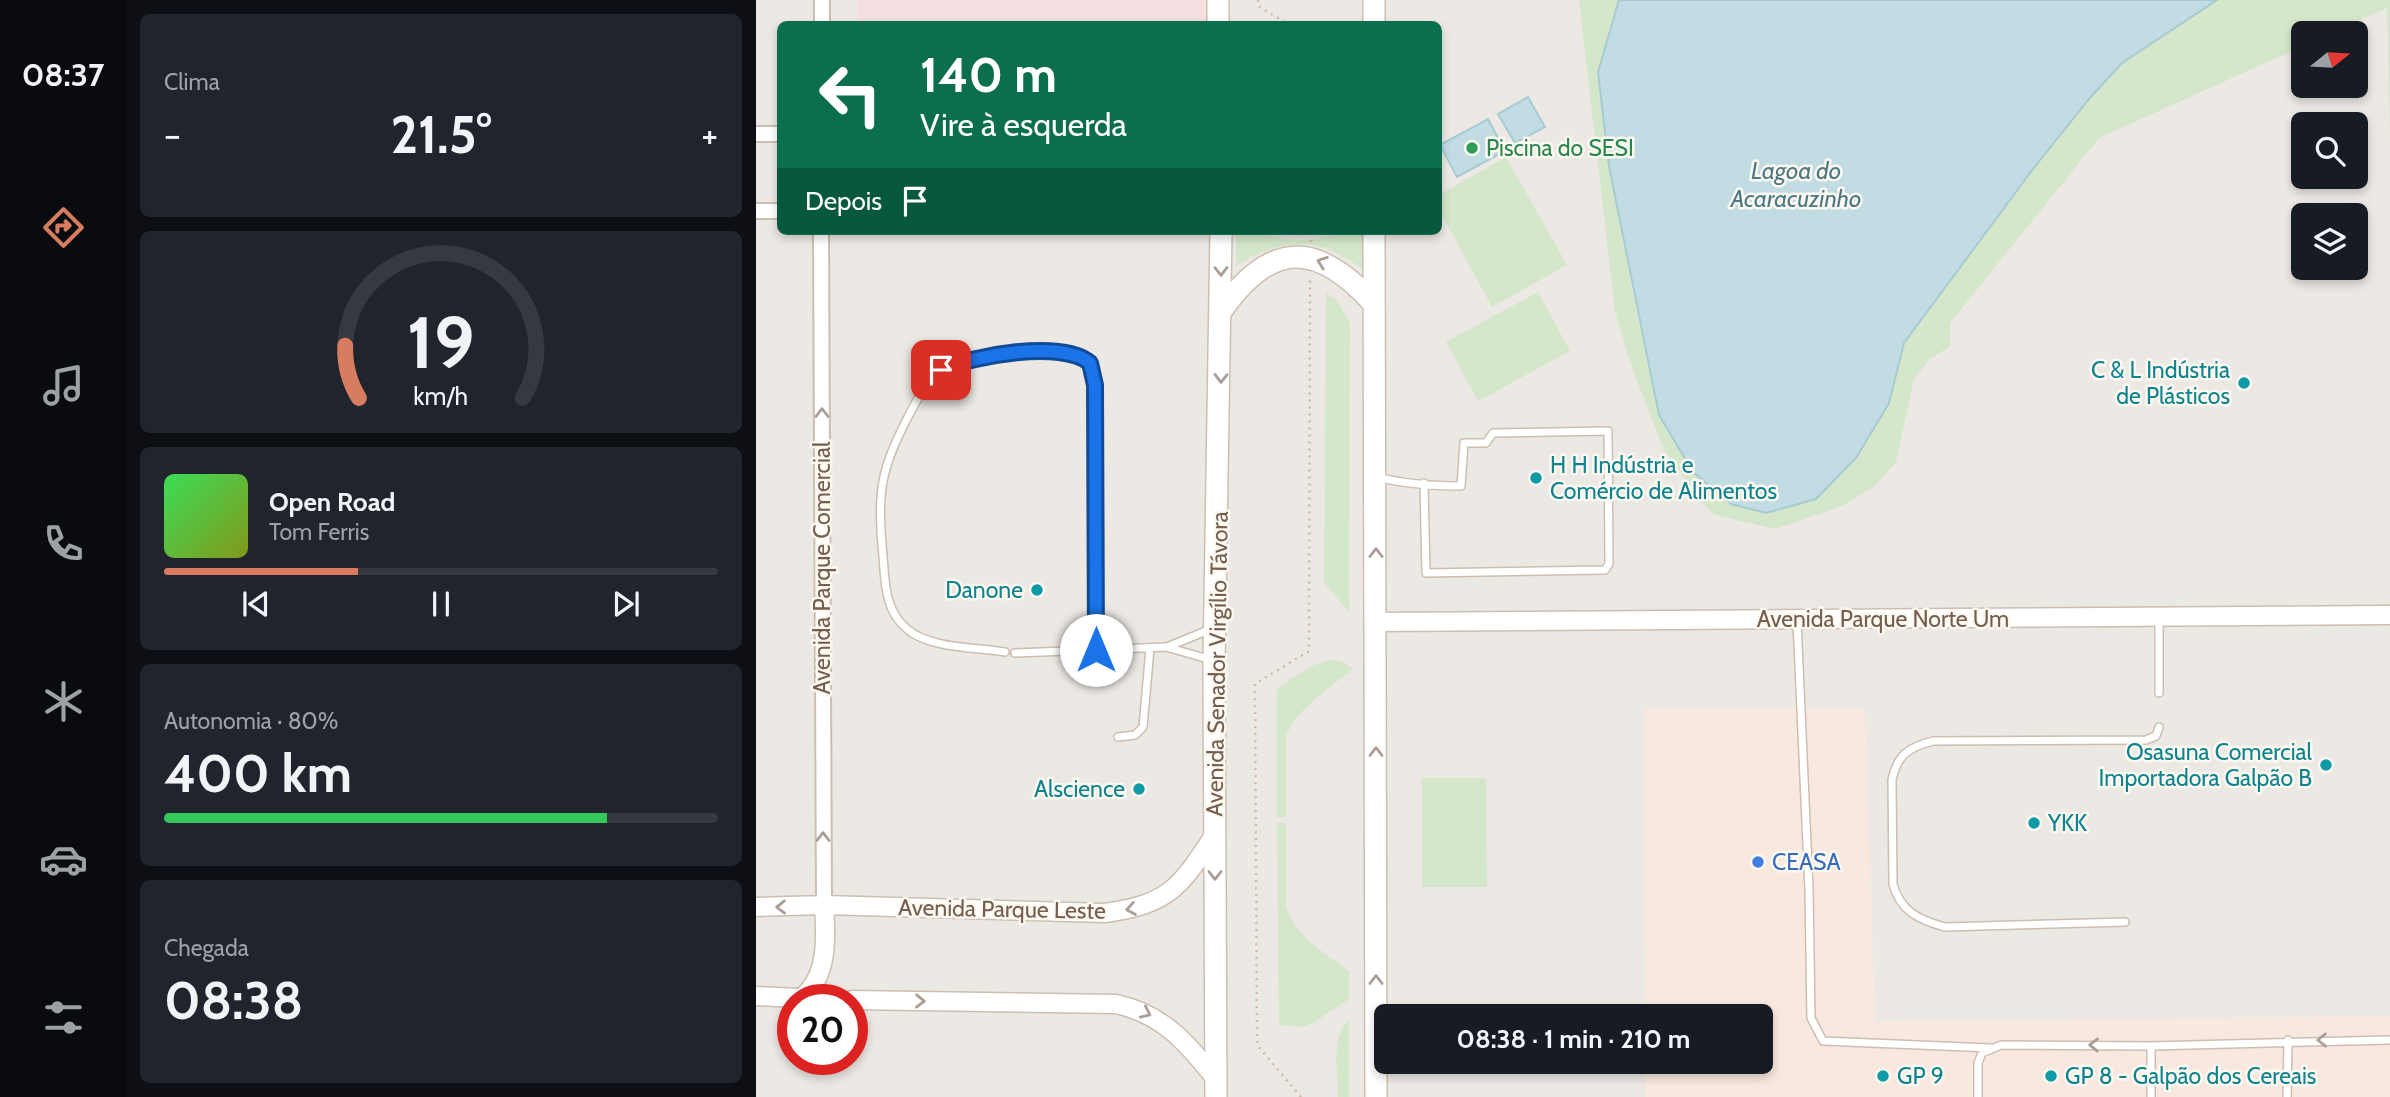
<!DOCTYPE html>
<html lang="pt">
<meta charset="utf-8">
<style>
:root{--surface:#171b24;--page:#20242c;--text:#f1f3f6;--muted:#9ea1a6;--line:#363941;--accent:#d77c5e}
body{margin:0;font-family:Cabin,sans-serif;background:var(--page);color:var(--text);height:100vh;display:flex;flex-direction:column;font-size:26px;white-space:nowrap}
*{box-sizing:border-box;margin:0}
p{font-size:23px;color:var(--muted)}
.icon{flex:none;width:38px;height:38px;fill:none;stroke:currentColor;stroke-width:2;stroke-linecap:round;stroke-linejoin:round}
.map{position:relative;flex:1;overflow:hidden}
.sheet{display:flex;flex-direction:column;gap:14px;padding:14px;background:#0d0f14;width:630px}
.sheet>*{flex:none}
.banner{position:absolute;left:21px;top:21px;width:665px;height:214px;border-radius:10px;box-shadow:0 4px 10px #0003;background:#0b6e4f;color:#fff;overflow:hidden}
.needle{width:46px;rotate:72deg}
.tools{position:absolute;left:1535px;top:21px;display:grid;gap:14px}
.tools a{display:grid;place-items:center;width:77px;height:77px;border-radius:10px;background:var(--surface);box-shadow:0 4px 10px #0003;font-size:35px}
.speed{position:absolute;left:21px;top:984px;display:flex;gap:14px;font-size:35px;font-weight:700;text-align:center}
.speed>*{display:grid;place-content:center;width:91px;height:91px;border-radius:50%;background:var(--surface);box-shadow:0 4px 10px #0003;line-height:1}
.speed .limit{border:10px solid #d22;background:#fff;color:#111}
.pin{position:absolute;display:grid;place-items:center;width:60px;height:60px;color:#fff;margin:-30px;border-radius:14px;box-shadow:0 4px 10px #0006}
.me{position:absolute;width:77px;margin:-38px;rotate:0deg;stroke-linejoin:round;filter:drop-shadow(0 0 5px #0008)}
.turn{display:flex;align-items:center;gap:24px;height:147px;padding:0 28px;font-size:32px}
.turn .icon{width:91px;height:91px;stroke-width:2.5}
.turn b{display:block;font-size:49px;line-height:60px}
.then{display:flex;align-items:center;height:66px;padding:0 28px;background:#0003;gap:14px;font-size:26px}
.big{font-size:52px;font-weight:700;line-height:1.1}
.sheet .tile{flex:1;display:flex;flex-direction:column;justify-content:center;gap:10px;min-width:0;padding:0 24px;border-radius:10px;background:var(--page)}
.sheet .dial{align-items:center;gap:0}
.dial svg{height:182px;overflow:visible;fill:none;stroke:var(--line);stroke-width:7;stroke-linecap:round;text-anchor:middle}
.dial text{fill:var(--text);stroke:none}
.song{display:flex;align-items:center;gap:21px}
.cover{width:84px;height:84px;border-radius:10px;background:linear-gradient(135deg,hsl(130 70% 55%),hsl(70 70% 35%))}
.played{height:7px;border-radius:4px;background:linear-gradient(90deg,var(--accent) 35%,var(--line) 35%)}
.keys{display:flex;justify-content:space-around;direction:ltr}
.heat{display:flex;justify-content:space-between;align-items:center;font-size:38px;direction:ltr}
.charge{height:10px;border-radius:5px;background:linear-gradient(90deg,#34c759 80%,var(--line) 0)}
.trip{position:absolute;left:618px;top:1004px;width:399px;height:70px;border-radius:10px;background:var(--surface);box-shadow:0 4px 10px #0003;font-weight:700;line-height:70px;text-align:center}
main{display:flex;flex:1;min-height:0}
.dock{display:flex;flex-direction:column;width:126px;justify-content:space-around;align-items:center;background:#090b0e;color:var(--muted)}
.dock .icon{width:49px;height:49px}
.dock .on{color:var(--accent)}
.dock b{font-size:32px;color:var(--text)}
.map>svg:first-child{display:block}
.commercial{fill:#f9e8e0}
.industrial{fill:#ece8e3;fill-rule:evenodd}
.medical{fill:#f7dfe1}
.green{fill:#d5e7ca}
.water{fill:#c1dce2;stroke:#a8cbd3;stroke-width:2}
.lines{fill:none;stroke-linecap:round;stroke-linejoin:round}
.service-casing{stroke:#ccbeb1;stroke-width:10}
.minor-casing{stroke:#ccbeb1;stroke-width:18}
.tertiary-casing{stroke:#ccbeb1;stroke-width:21}
.secondary-casing{stroke:#cebeaf;stroke-width:24}
.path{stroke:#d2baa8;stroke-width:2.5;stroke-dasharray:2 5;stroke-linecap:butt}
.service{stroke:#fff;stroke-width:7}
.minor{stroke:#fff;stroke-width:14}
.tertiary{stroke:#fff;stroke-width:18}
.secondary{stroke:#fff;stroke-width:21}
.oneway{stroke:#ab9e96}
.route-casing{stroke:#114b97;stroke-width:18}
.route{stroke:#1a73e8;stroke-width:12}
.leisure-dot{fill:#2e9e5b;stroke:#fdf9f1;stroke-width:2.5}
.culture-dot{fill:#0f9aa8;stroke:#fdf9f1;stroke-width:2.5}
.shop-dot{fill:#3f7fe0;stroke:#fdf9f1;stroke-width:2.5}
.labels{text-anchor:middle;dominant-baseline:central;stroke-width:5;stroke-linejoin:round;paint-order:stroke}
.leisure-label{font-size:23px;fill:#27864d;stroke:#fdf9f1;text-anchor:start}
.culture-label{font-size:23px;fill:#0d838f;stroke:#fdf9f1;text-anchor:end}
.street-label{font-size:23px;fill:#735e50;stroke:#fdf9f1}
.shop-label{font-size:23px;fill:#366cbe;stroke:#fdf9f1;text-anchor:start}
.water-label{font-size:24px;font-style:italic;fill:#4c7984;stroke:#fdf9f1}
</style>
<main>
<nav class="dock">
<b>08:37</b>
<svg class="icon on" aria-label="directions" viewBox="0 0 24 24"><path d="M12 3l9 9-9 9-9-9zM9 14v-3h6M13 9l2 2-2 2"/></svg>
<svg class="icon" aria-label="music" viewBox="0 0 24 24"><path d="M9 18V5l10-2v13"/><circle cx="6" cy="18" r="3"/><circle cx="16" cy="16" r="3"/></svg>
<svg class="icon" aria-label="phone" viewBox="0 0 24 24"><path d="M5 4h4l2 5-3 2q2 4 5 5l2-3 5 2v4C11 20 4 13 5 4z"/></svg>
<svg class="icon" aria-label="climate" viewBox="0 0 24 24"><path d="M12 3v18M4 7l16 10M4 17L20 7"/></svg>
<svg class="icon" aria-label="car" viewBox="0 0 24 24"><path d="M5 17H2v-5l4-1 3-4h7l3 4 3 1v5h-3M9 17h6M6 11h13"/><circle cx="7" cy="17" r="2"/><circle cx="17" cy="17" r="2"/></svg>
<svg class="icon" aria-label="filters" viewBox="0 0 24 24"><path d="M4 7h16M4 17h16"/><circle cx="9" cy="7" r="2"/><circle cx="15" cy="17" r="2"/></svg>
</nav>
<section class="sheet">
<div class="tile"><p>Clima</p>
<div class="heat"><a>−</a><b class="big">21.5°</b><a>+</a></div>
</div>
<div class="tile dial"><svg viewBox="0 0 100 80">
<path d="M14 69A42 42 0 1 1 86 69"/>
<path d="M14 69A42 42 0 0 1 8 46" stroke="#d77c5e"/>
<text x="50" y="56" font-size="32" font-weight="700">19</text>
<text x="50" y="72" font-size="11">km/h</text>
</svg></div>
<div class="tile">
<div class="song"><i class="cover"></i><div><b>Open Road</b><p>Tom Ferris</p></div></div>
<div class="played"></div>
<div class="keys"><svg class="icon" aria-label="previous" viewBox="0 0 24 24"><path d="M18 5L8 12l10 7zM5 5v14"/></svg><svg class="icon" aria-label="pause" viewBox="0 0 24 24"><path d="M8 5v14M16 5v14"/></svg><svg class="icon" aria-label="next" viewBox="0 0 24 24"><path d="M6 5l10 7-10 7zM19 5v14"/></svg></div>
</div>
<div class="tile"><p>Autonomia · 80%</p><b class="big">400 km</b><div class="charge"></div></div>
<div class="tile"><p>Chegada</p><b class="big">08:38</b></div>
</section>
<div class="map">
<svg width="1634" height="1097" viewBox="0 0 1634 1097">
<rect width="100%" height="100%" fill="#fbf5eb"/>
<!-- commercial -->
<path class="commercial" d="M 888,708 L 1110,708 L 1119,1022 L 1634,1016 L 1634,1097 L 890,1097 L 890,1062 L 1004,1062 L 1004,1017 L 890,1017 Z"/>
<!-- industrial -->
<path class="industrial" d="M 0,0 L 1634,0 L 1634,1016 L 1119,1022 L 1109,709 L 889,708 L 890,1017 L 630,1017 L 630,1062 L 890,1062 L 890,1097 L 0,1097 ZM 24,24 L 682,24 L 682,231 L 24,231 ZM 1547,33 L 1600,33 L 1600,86 L 1547,86 ZM 1547,124 L 1600,124 L 1600,177 L 1547,177 ZM 1547,215 L 1600,215 L 1600,268 L 1547,268 ZM 37,999 L 96,999 L 96,1059 L 37,1059 Z"/>
<!-- medical -->
<path class="medical" d="M 102,0 L 449,0 L 449,24 L 102,24 Z"/>
<!-- green -->
<path class="green" d="M 823,0 L 863,0 L 842,72 L 853,166 L 883,324 L 1133,404 L 1148,343 L 1229,230 L 1333,99 L 1366,63 L 1461,0 L 1634,0 L 1634,136 L 1631,8 L 1575,33 L 1547,33 L 1547,46 L 1343,138 L 1194,323 L 1194,346 L 1173,360 L 1158,379 L 1140,462 L 1119,486 L 1084,507 L 1019,529 L 959,515 L 947,504 L 908,450 L 876,368 L 859,312 Z
M 750,157 L 811,265 L 736,307 L 683,210 L 683,195 Z
M 480,231 C 503,231 523,240 546,240 C 567,240 584,231 606,231 L 606,269 C 561,235 526,238 480,266 Z
M 782,292 L 814,351 L 722,401 L 690,342 Z
M 570,293 L 580,300 L 594,323 L 593,612 L 568,583 Z
M 575,660 L 585,661 L 597,669 C 573,689 542,707 530,736 L 530,817 L 521,817 L 521,689 L 554,666 Z
M 666,778 L 730,778 L 731,887 L 666,887 Z
M 521,823 L 530,823 L 530,907 C 540,937 569,953 593,971 L 593,999 L 557,1023 L 547,1027 L 524,1025 L 523,1018 Z
M 593,1020 L 593,1097 L 582,1097 C 582,1074 574,1036 593,1020 Z"/>
<!-- water -->
<path class="water" d="M 863,0 L 1461,0 L 1366,63 L 1333,99 L 1277,169 L 1148,343 L 1133,403 L 1100,458 L 1060,499 L 1010,513 L 975,504 L 937,472 L 903,415 L 853,166 L 842,72 Z
M 772,97 L 789,127 L 759,143 L 742,114 Z
M 732,119 L 749,151 L 701,177 L 684,145 Z"/>
<g class="lines">
<!-- service casing -->
<g class="service-casing">
<path id="service" d="M 621,477 C 649,484 676,486 705,486 L 708,443 L 730,443 L 737,433 L 852,431 L 853,564 L 849,570 L 670,573 L 668,483
M 1403,618 L 1403,693
M 1041,621 L 1053,889 L 1055,1018 L 1067,1041 L 1234,1048
M 411,647 L 455,629
M 249,652 C 221,647 174,649 151,629 C 129,611 129,583 127,556 C 121,490 124,471 154,413 C 163,397 170,380 186,370 C 206,356 234,355 258,354 C 281,353 304,349 327,357 L 337,370 L 340,650
M 259,653 L 410,647 L 456,660
M 362,737 L 379,735 L 387,727 L 394,648
M 1369,922 L 1189,927 C 1163,920 1144,911 1137,884 L 1136,780 C 1141,755 1153,747 1177,741 L 1390,740 L 1400,736 L 1403,727
M 1395,1046 L 1395,1097
M 1222,1097 L 1222,1063 L 1226,1053 L 1245,1045 L 1395,1046 L 1634,1040
M 1531,1097 L 1532,1040"/>
</g>
<!-- minor casing -->
<g class="minor-casing">
<path id="minor" d="M 66,0 L 66,24
M 0,134 L 24,134
M 0,211 L 24,211
M 65,231 L 68,905"/>
</g>
<!-- tertiary casing -->
<g class="tertiary-casing">
<path id="tertiary" d="M 620,622 L 1634,615
M 0,907 L 68,905 L 349,913 C 414,904 424,887 459,834
M 0,996 L 64,999
M 44,999 C 73,977 70,938 68,905
M 96,1000 L 360,1004 C 407,1014 431,1043 460,1079"/>
</g>
<!-- secondary casing -->
<g class="secondary-casing">
<path id="secondary" d="M 462,0 L 462,24
M 618,24 L 618,0
M 618,231 L 620,1097
M 466,310 C 516,239 562,242 618,304
M 460,1097 L 458,661 L 465,231"/>
</g>
<!-- path -->
<path class="path" d="M 502,0 L 502,6 L 532,24
M 555,242 L 555,231
M 545,1097 L 501,1045 L 499,684 L 553,651 L 554,276"/>
<!-- service -->
<use href="#service" class="service"/>
<!-- minor -->
<use href="#minor" class="minor"/>
<!-- tertiary -->
<use href="#tertiary" class="tertiary"/>
<!-- secondary -->
<use href="#secondary" class="secondary"/>
</g>
<!-- one-way arrows -->
<defs><path id="oneway-chevron" d="M-2-3.5L2.5 0L-2 3.5" fill="none" stroke-width="1.6" stroke-linecap="round" stroke-linejoin="round" transform="scale(1.75)"/></defs>
<g class="oneway">
<use href="#oneway-chevron" transform="translate(566 262) rotate(-160)"/>
<use href="#oneway-chevron" transform="translate(465 271) rotate(89)"/>
<use href="#oneway-chevron" transform="translate(465 378) rotate(91)"/>
<use href="#oneway-chevron" transform="translate(66 413) rotate(-90)"/>
<use href="#oneway-chevron" transform="translate(620 553) rotate(-90)"/>
<use href="#oneway-chevron" transform="translate(620 752) rotate(-90)"/>
<use href="#oneway-chevron" transform="translate(67 837) rotate(-90)"/>
<use href="#oneway-chevron" transform="translate(459 875) rotate(90)"/>
<use href="#oneway-chevron" transform="translate(25 907) rotate(179)"/>
<use href="#oneway-chevron" transform="translate(375 909) rotate(170)"/>
<use href="#oneway-chevron" transform="translate(620 980) rotate(-90)"/>
<use href="#oneway-chevron" transform="translate(164 1001) rotate(1)"/>
<use href="#oneway-chevron" transform="translate(390 1013) rotate(25)"/>
<use href="#oneway-chevron" transform="translate(1566 1040) rotate(180)"/>
<use href="#oneway-chevron" transform="translate(1338 1045) rotate(-179)"/>
</g>
<g class="lines">
<!-- route casing -->
<g class="route-casing">
<path id="route" d="M 185,370 C 215,356 306,339 334,363 L 339,385 L 340,650"/>
</g>
<!-- route -->
<use href="#route" class="route"/>
</g>
<!-- markers -->
<circle class="leisure-dot" cx="716" cy="148" r="7"/>
<g class="culture-dot">
<circle cx="1488" cy="383" r="7"/>
<circle cx="780" cy="478" r="7"/>
<circle cx="281" cy="590" r="7"/>
<circle cx="1570" cy="765" r="7"/>
<circle cx="383" cy="789" r="7"/>
<circle cx="1278" cy="823" r="7"/>
<circle cx="1127" cy="1076" r="7"/>
<circle cx="1295" cy="1076" r="7"/>
</g>
<circle class="shop-dot" cx="1002" cy="862" r="7"/>
<g class="labels">
<!-- leisure labels -->
<g class="leisure-label">
<text x="730" y="148">Piscina do SESI</text>
</g>
<!-- culture labels -->
<g class="culture-label">
<text x="1474" y="370">C &amp; L Indústria<tspan x="1474" dy="26">de Plásticos</tspan></text>
<text x="794" y="465" text-anchor="start">H H Indústria e<tspan x="794" dy="26">Comércio de Alimentos</tspan></text>
<text x="267" y="590">Danone</text>
<text x="1556" y="752">Osasuna Comercial<tspan x="1556" dy="26">Importadora Galpão B</tspan></text>
<text x="369" y="789">Alscience</text>
<text x="1292" y="823" text-anchor="start">YKK</text>
<text x="1141" y="1076" text-anchor="start">GP 9</text>
<text x="1309" y="1076" text-anchor="start">GP 8 - Galpão dos Cereais</text>
</g>
<!-- street labels -->
<g class="street-label">
<text transform="translate(66 568) rotate(-90)">Avenida Parque Comercial</text>
<text x="1127" y="619">Avenida Parque Norte Um</text>
<text transform="translate(461 664) rotate(-89)">Avenida Senador Virgílio Távora</text>
<text transform="translate(246 909) rotate(1)">Avenida Parque Leste</text>
</g>
<!-- shop labels -->
<g class="shop-label">
<text x="1016" y="862">CEASA</text>
</g>
<!-- water labels -->
<g class="water-label">
<text x="1040" y="170">Lagoa do<tspan x="1040" dy="28">Acaracuzinho</tspan></text>
</g>
</g>
</svg>
<div class="tools">
<a><svg class="needle" viewBox="-14 -14 28 28"><path d="M0-13l5 13h-10z" fill="#e53935"/><path d="M0 13l5-13h-10z" fill="#9ea1a6"/></svg></a>
<a><svg class="icon" aria-label="search" viewBox="0 0 24 24"><circle cx="10" cy="10" r="6"/><path d="M15 15l6 6"/></svg></a>
<a><svg class="icon" aria-label="layers" viewBox="0 0 24 24"><path d="M12 4l9 5-9 5-9-5zM3 14l9 5 9-5"/></svg></a>
</div>
<div class="speed"><div class="limit">20</div></div>
<div class="pin" style="left:185px;top:370px;background:#d93025"><svg class="icon" aria-label="arrive" viewBox="0 0 24 24"><path d="M6 21V4h12l-3 4 3 4H6"/></svg></div>
<svg class="me" style="left:340px;top:650px" viewBox="-20 -20 40 40"><circle r="19" fill="#fff"/><path d="M0-13L10 11 0 6-10 11z" fill="#1a73e8"/></svg>
<div class="trip">08:38 · 1 min · 210 m</div>
<div class="banner">
<div class="turn"><svg class="icon" aria-label="left" viewBox="0 0 24 24"><path d="M17 20v-9H6M10 6l-5 5 5 5"/></svg><div><b>140 m</b>Vire à esquerda</div></div>
<div class="then">Depois<svg class="icon" aria-label="arrive" viewBox="0 0 24 24"><path d="M6 21V4h12l-3 4 3 4H6"/></svg></div>
</div>
</div>
</main>
